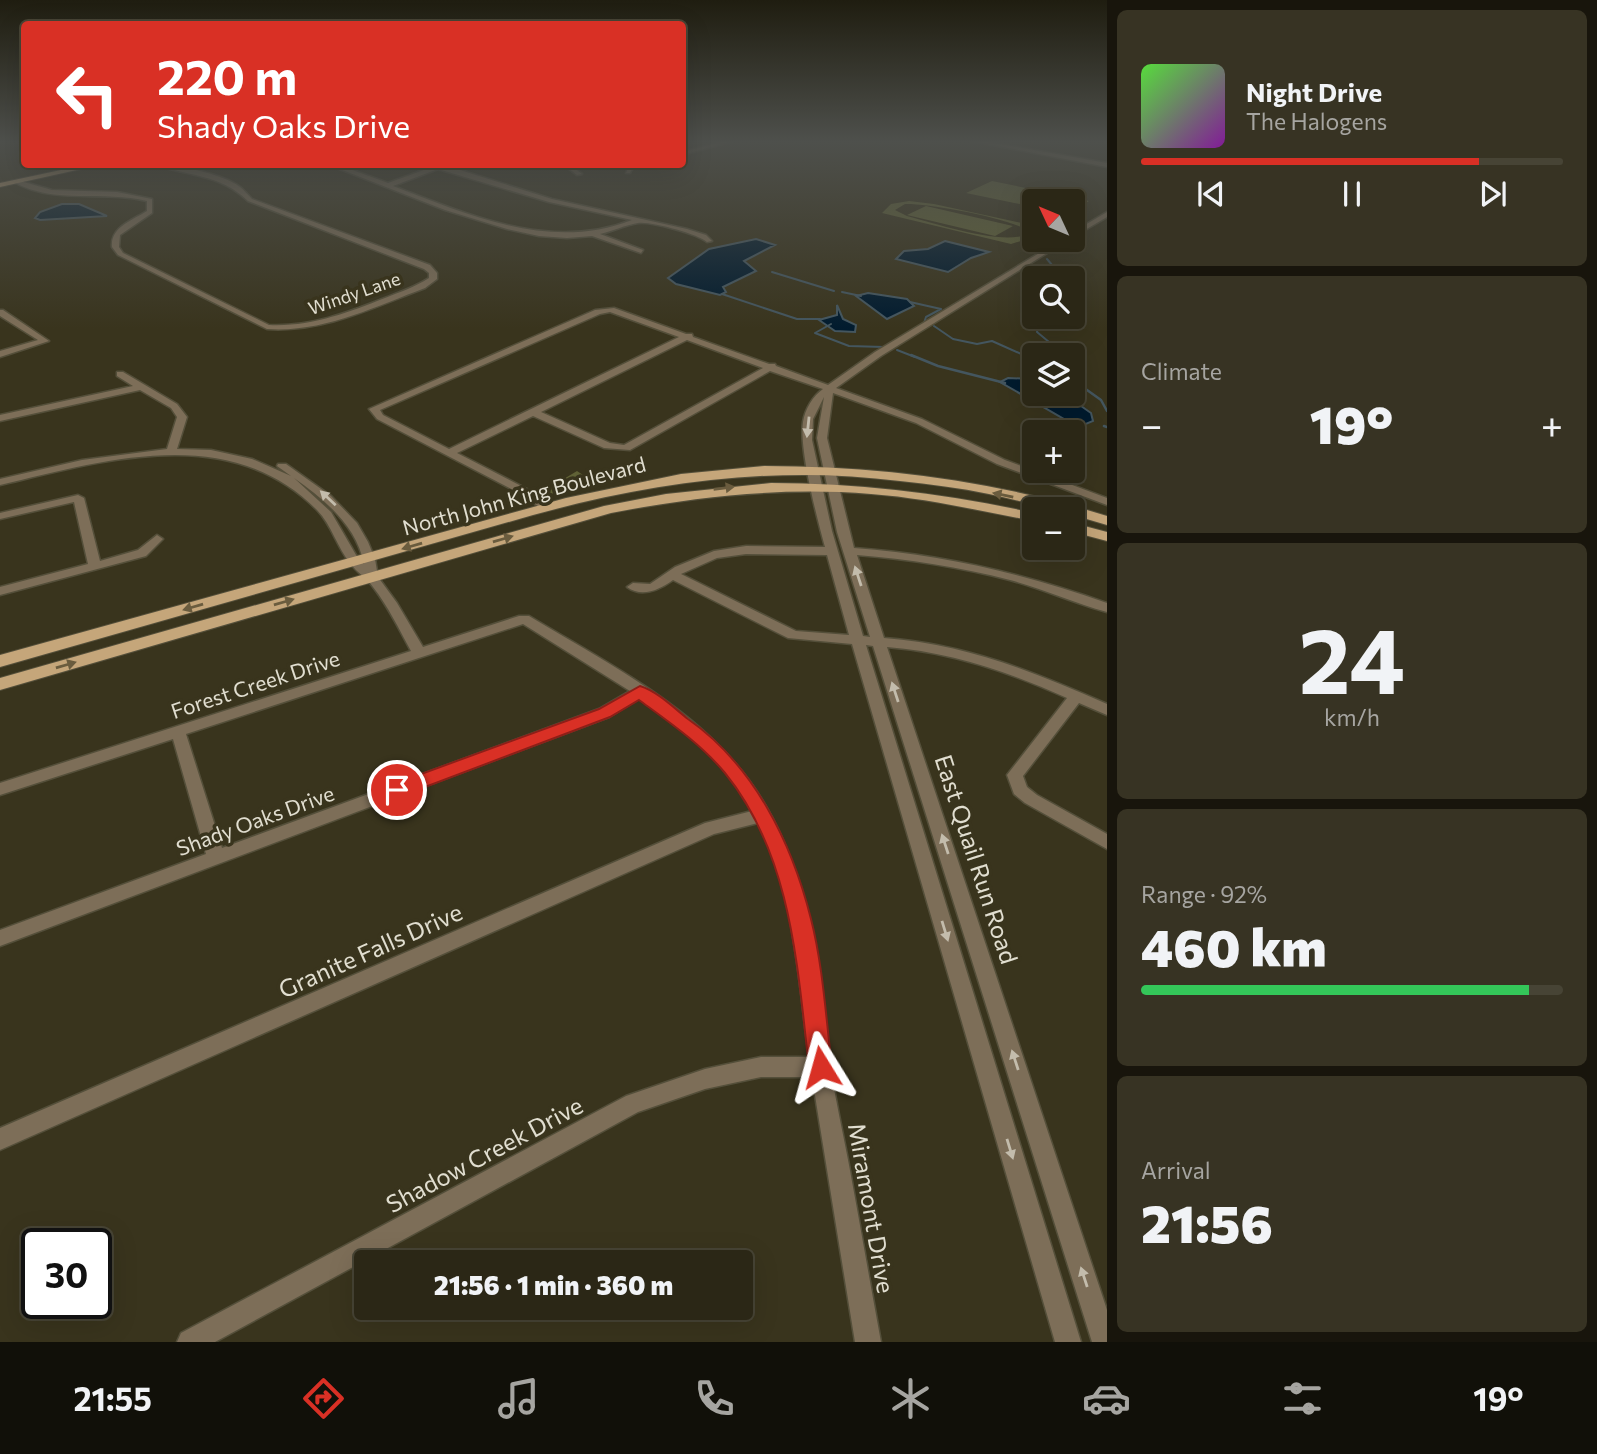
<!DOCTYPE html>
<meta charset="utf-8">
<style>
:root{--surface:#2b2716;--page:#373323;--text:#f1f3f6;--muted:#a6a5a1;--line:#474435;--accent:#d93025}
body{margin:0;font-family:Commissioner,sans-serif;background:var(--page);color:var(--text);height:100vh;display:flex;flex-direction:column;font-size:26px;white-space:nowrap}
*{box-sizing:border-box;margin:0}
p{font-size:23px;color:var(--muted)}
.icon{flex:none;width:38px;height:38px;fill:none;stroke:currentColor;stroke-width:2;stroke-linecap:round;stroke-linejoin:round}
.map{position:relative;flex:1;overflow:hidden}
.panel{display:flex;flex-direction:column;gap:10px;padding:10px;background:#18150c;width:490px}
.panel>*{flex:none}
.hud{position:absolute;left:21px;top:21px;width:665px;height:147px;border-radius:7px;box-shadow:0 7px 28px #0002,0 0 0 2px var(--line);background:#d93025;color:#fff;overflow:hidden}
.needle{width:46px;rotate:314deg}
.fabs{position:absolute;left:1022px;top:189px;display:grid;gap:14px}
.fabs a{display:grid;place-items:center;width:63px;height:63px;border-radius:7px;background:var(--surface);box-shadow:0 7px 28px #0002,0 0 0 2px var(--line);font-size:35px}
.speed{position:absolute;left:21px;top:1228px;display:flex;gap:14px;font-size:35px;font-weight:700;text-align:center}
.speed>*{display:grid;place-content:center;width:91px;height:91px;border-radius:50%;background:var(--surface);box-shadow:0 7px 28px #0002,0 0 0 2px var(--line);line-height:1}
.speed .limit{border:4px solid #111;border-radius:10px;background:#fff;color:#111}
.pin{position:absolute;display:grid;place-items:center;width:60px;height:60px;color:#fff;margin:-30px;border:4px solid #fff;border-radius:50%;box-shadow:0 2px 7px #0007}
.me{position:absolute;width:77px;margin:-38px;rotate:352deg;stroke-linejoin:round;filter:drop-shadow(0 0 5px #0008)}
.turn{display:flex;align-items:center;gap:24px;height:147px;padding:0 21px;font-size:32px}
.turn .icon{width:91px;height:91px;stroke-width:2.5}
.turn b{display:block;font-size:49px;line-height:60px}
.big{font-size:52px;font-weight:800;line-height:1.1}
.panel .tile{flex:1;display:flex;flex-direction:column;justify-content:center;gap:10px;min-width:0;padding:0 24px;border-radius:10px;background:var(--page)}
.panel .dial{align-items:center;gap:0}
.dial b{font-size:91px;line-height:1}
.song{display:flex;align-items:center;gap:21px}
.cover{width:84px;height:84px;border-radius:10px;background:linear-gradient(135deg,hsl(110 70% 55%),hsl(290 70% 35%))}
.played{height:7px;border-radius:4px;background:linear-gradient(90deg,var(--accent) 80%,var(--line) 80%)}
.keys{display:flex;justify-content:space-around;direction:ltr}
.heat{display:flex;justify-content:space-between;align-items:center;font-size:38px;direction:ltr}
.charge{height:10px;border-radius:5px;background:linear-gradient(90deg,#34c759 92%,var(--line) 0)}
.trip{position:absolute;left:354px;top:1250px;width:399px;height:70px;border-radius:7px;background:var(--surface);box-shadow:0 7px 28px #0002,0 0 0 2px var(--line);font-weight:800;line-height:70px;text-align:center}
.tabs{display:flex;height:112px;justify-content:space-around;align-items:center;background:#111009;color:var(--muted)}
.tabs .icon{width:49px;height:49px}
.tabs .active{color:var(--accent)}
.tabs b{font-size:32px;color:var(--text)}
main{display:flex;flex:1;min-height:0}
.map>svg:first-child{display:block}
.green{fill:#606236;fill-rule:evenodd}
.water{fill:#011b2e;stroke:#44565f;stroke-width:2}
.lines{fill:none;stroke-linecap:round;stroke-linejoin:round}
.stream-far1{stroke:#44565f;stroke-width:2}
.stream{stroke:#44565f;stroke-width:2.5}
.minor-casing{stroke:#544f3a;stroke-width:3}
.major-casing{stroke:#544f3a;stroke-width:2}
.minor{fill:#7d6e58;fill-rule:evenodd}
.major{fill:#c5a67a;fill-rule:evenodd}
.oneway{fill:#c3bcac}
.oneway2{fill:#6a5c3e}
.route{fill:#d93025;stroke:#8d1f18;stroke-width:2}
.labels{text-anchor:middle;dominant-baseline:central;stroke-width:7;stroke-linejoin:round;paint-order:stroke}
.far-street-label{font-size:18px;fill:#e1ded0;stroke:#39341d}
.street-label{font-size:21px;fill:#e1ded0;stroke:#39341d}
.near-street-label{font-size:24px;fill:#e1ded0;stroke:#39341d}
</style>
<main>
<div class="map">
<svg width="1107" height="1342" viewBox="0 0 1107 1342">
<rect width="100%" height="100%" fill="#39341d"/>
<!-- green -->
<path class="green" d="M 992,181 L 1089,201 L 1073,210 L 1073,201 L 1034,201 L 1034,207 L 966,193 Z
M 909,201 L 934,204 L 1022,223 L 1034,229 L 1034,237 L 1011,244 L 882,213 L 891,204 ZM 905,204 C 926,203 1017,219 1029,232 C 1012,249 930,222 907,216 L 895,210 Z
M 926,206 L 1013,226 L 995,236 L 907,215 Z
M 577,471 L 583,475 L 580,481 L 585,486 L 558,494 L 547,493 L 552,486 Z"/>
<!-- water -->
<path class="water" d="M 62,204 L 79,204 L 107,216 L 40,220 L 35,218 L 40,212 Z
M 756,239 L 775,245 L 744,261 L 756,271 L 723,287 L 726,292 L 720,295 L 676,284 L 668,278 L 709,249 Z
M 945,241 L 989,252 L 971,258 L 948,272 L 896,259 L 904,251 L 928,249 Z
M 868,293 L 907,299 L 914,306 L 887,319 L 856,296 Z
M 837,305 L 843,319 L 856,325 L 855,332 L 835,331 L 819,320 L 837,315 Z
M 1008,378 L 1034,379 L 1034,394 L 1064,394 L 1091,413 L 1093,421 L 1081,426 L 1071,423 L 1000,382 Z"/>
<g class="lines">
<!-- stream-far1 -->
<path class="stream-far1" d="M 1047,259 L 1052,265 L 1051,274 L 1057,278
M 772,272 L 834,291
M 1073,288 L 1073,300
M 842,292 L 861,296
M 722,294 L 797,319 L 820,319
M 910,302 L 941,309 L 926,317 L 924,323
M 831,324 L 815,333 L 849,346 L 884,347
M 934,326 L 953,339 L 977,344 L 992,341 L 1028,357
M 897,350 L 915,357
M 1038,355 L 1047,350 L 1049,342 L 1037,332 L 1038,327 L 1052,323 L 1049,317"/>
<!-- stream -->
<path class="stream" d="M 911,355 L 938,366 L 1005,383
M 1022,355 L 1034,359
M 1073,380 L 1101,400 L 1107,411
M 1104,426 L 1107,427"/>
<!-- minor casing -->
<g class="minor-casing">
<path id="minor" d="M 724,141 L 733,141 L 682,155 L 682,152 Z
M 972,141 L 983,141 L 1107,163 L 1107,167 Z
M 154,164 C 175,164 224,174 240,187 C 244,190 248,195 252,199 L 430,265 L 437,273 L 437,279 L 425,288 C 374,307 323,333 267,329 L 118,255 L 112,247 C 110,227 133,220 147,211 L 147,201 C 104,190 54,205 14,182 L 17,180 L 52,190 L 117,192 L 152,199 L 152,213 L 120,235 L 119,247 L 123,253 L 269,325 C 310,327 347,313 385,298 C 400,292 415,287 429,278 L 429,273 L 424,269 L 248,201 C 219,173 189,177 154,164 Z
M 336,164 L 388,183 L 432,167 L 426,164 L 441,164 L 552,199 L 687,229 L 706,235 L 712,241 L 707,242 C 698,234 650,221 638,223 C 625,225 613,231 600,234 L 643,250 L 641,253 L 592,236 L 567,238 L 539,236 L 507,229 L 445,210 L 327,164 ZM 438,169 L 549,202 L 632,220 C 551,252 469,215 393,186 Z
M 563,164 L 569,164 L 582,174 L 577,175 Z
M 630,164 L 635,164 L 630,173 L 626,173 Z
M 1107,212 L 1107,217 L 1073,237 L 1073,232 Z
M 1061,240 L 1068,240 L 881,356 L 836,388 L 922,419 L 1005,460 L 1107,498 L 1107,505 L 997,464 L 916,423 L 833,393 L 827,438 L 854,548 C 941,554 1025,574 1107,603 L 1107,612 C 1074,603 1043,589 1010,580 C 960,567 908,559 857,555 L 884,638 C 966,644 1034,672 1107,704 L 1107,715 L 1079,703 L 1023,776 L 1027,787 L 1037,795 L 1107,834 L 1107,849 L 1025,803 L 1014,794 L 1007,775 L 1067,698 C 1009,672 951,652 887,647 L 1107,1310 L 1107,1342 L 1092,1342 L 873,646 L 866,645 L 1081,1342 L 1055,1342 L 852,644 L 788,638 L 673,580 C 659,590 642,598 627,587 L 633,583 L 650,584 L 675,567 L 714,551 L 746,546 L 825,547 C 817,518 799,449 803,422 C 805,409 813,396 823,389 L 770,371 L 630,450 L 604,448 L 533,416 L 457,453 L 527,489 L 549,506 L 551,508 L 545,511 L 519,493 L 377,419 L 369,409 L 595,310 L 614,308 L 686,334 L 692,334 L 693,337 L 769,364 L 775,364 L 776,366 L 828,385 L 875,352 ZM 610,312 L 679,337 L 449,449 L 383,415 L 380,410 L 600,314 ZM 687,340 L 763,368 L 624,445 L 610,443 L 541,412 ZM 824,397 L 817,438 L 837,532 L 870,637 L 863,636 L 832,531 L 812,440 L 813,419 ZM 746,554 L 827,555 L 849,635 L 796,631 L 681,574 L 717,558 Z
M 0,310 L 3,310 L 49,341 L 0,357 L 0,351 L 38,340 L 0,316 Z
M 117,372 L 123,372 L 177,404 L 187,417 L 177,449 L 211,450 L 252,459 L 291,476 L 277,466 L 278,464 L 286,464 L 331,496 L 357,523 L 368,542 L 375,559 L 378,577 L 397,603 L 423,647 L 519,616 L 529,616 C 600,659 680,699 735,763 C 809,847 817,966 831,1071 C 836,1102 843,1134 849,1165 C 860,1224 870,1283 881,1342 L 855,1342 L 812,1077 L 761,1077 L 705,1089 L 638,1112 L 215,1342 L 177,1342 L 181,1333 L 626,1096 L 705,1069 L 761,1057 L 809,1057 C 798,979 795,894 758,823 L 714,834 L 0,1150 L 0,1128 L 705,823 L 752,811 C 728,764 683,728 640,698 L 609,717 L 0,946 L 0,930 L 206,854 L 173,739 L 0,795 L 0,783 L 411,651 C 399,629 388,606 373,587 C 367,578 357,573 351,564 C 337,548 332,525 317,510 C 230,422 106,460 0,485 L 0,479 L 82,460 L 167,449 L 177,417 L 171,408 L 140,390 L 0,421 L 0,415 L 133,386 L 117,376 ZM 294,478 C 324,499 357,526 364,564 L 356,555 L 331,512 ZM 523,624 L 630,691 L 599,709 L 222,848 L 186,734 Z
M 78,495 L 84,498 L 100,561 L 138,550 L 157,535 L 163,539 L 146,556 L 0,595 L 0,587 L 88,564 L 74,502 L 0,519 L 0,513 Z"/>
</g>
<!-- major casing -->
<g class="major-casing">
<path id="major" d="M 89,164 L 104,164 L 0,187 L 0,183 Z
M 764,466 C 880,466 996,481 1107,516 L 1107,525 L 1073,515 L 1073,509 C 1045,509 1017,500 989,494 C 960,488 930,484 900,481 C 775,465 654,482 533,515 L 0,667 L 0,655 L 566,498 L 681,474 Z
M 771,483 C 861,483 947,494 1034,513 L 1034,521 C 980,511 926,498 871,494 C 783,487 698,496 611,513 L 0,690 L 0,678 L 604,506 L 666,494 Z
M 1073,523 L 1107,532 L 1107,541 L 1073,532 Z"/>
</g>
<!-- minor -->
<use href="#minor" class="minor"/>
<!-- major -->
<use href="#major" class="major"/>
</g>
<!-- one-way arrows -->
<defs><path id="oneway-solid" d="M-6-.8H1V-3.2L6.5 0L1 3.2V.8H-6Z" transform="scale(1.75)"/></defs>
<g class="oneway">
<use href="#oneway-solid" transform="translate(808 427) rotate(96)"/>
<use href="#oneway-solid" transform="translate(328 498) rotate(-137)"/>
<use href="#oneway-solid" transform="translate(858 576) rotate(-108)"/>
<use href="#oneway-solid" transform="translate(895 692) rotate(-108)"/>
<use href="#oneway-solid" transform="translate(945 844) rotate(-108)"/>
<use href="#oneway-solid" transform="translate(945 931) rotate(73)"/>
<use href="#oneway-solid" transform="translate(1015 1060) rotate(-108)"/>
<use href="#oneway-solid" transform="translate(1010 1149) rotate(73)"/>
<use href="#oneway-solid" transform="translate(1084 1277) rotate(-108)"/>
</g>
<g class="oneway2">
<use href="#oneway-solid" transform="translate(724 488) rotate(-7)"/>
<use href="#oneway-solid" transform="translate(1003 495) rotate(-168)"/>
<use href="#oneway-solid" transform="translate(503 539) rotate(-16)"/>
<use href="#oneway-solid" transform="translate(412 546) rotate(164)"/>
<use href="#oneway-solid" transform="translate(284 602) rotate(-16)"/>
<use href="#oneway-solid" transform="translate(193 607) rotate(164)"/>
<use href="#oneway-solid" transform="translate(66 665) rotate(-16)"/>
</g>
<!-- sky -->
<linearGradient id="sky" x2="0" y2="1"><stop stop-color="#1f1d10"/><stop offset="0.43" stop-color="#4e504c"/><stop offset="1" stop-color="#4e504c" stop-opacity="0"/></linearGradient>
<rect width="1107" height="329" fill="url(#sky)"/>
<!-- route -->
<path class="route" d="M 640,686 C 657,691 674,708 688,719 C 754,765 792,843 811,919 C 823,966 826,1019 832,1067 L 829,1075 L 821,1079 L 812,1075 L 809,1067 C 797,966 792,856 725,773 C 701,744 669,722 639,700 L 610,717 L 404,795 L 391,795 L 388,790 L 391,785 L 599,709 Z"/>
<g class="labels">
<!-- far-street labels -->
<g class="far-street-label">
<text transform="translate(354 293) rotate(-19)">Windy Lane</text>
</g>
<!-- street labels -->
<g class="street-label">
<text transform="translate(524 495) rotate(-15)">North John King Boulevard</text>
<text transform="translate(255 684) rotate(-18)">Forest Creek Drive</text>
<text transform="translate(255 820) rotate(-20)">Shady Oaks Drive</text>
</g>
<!-- near-street labels -->
<g class="near-street-label">
<text transform="translate(977 859) rotate(72)">East Quail Run Road</text>
<text transform="translate(370 950) rotate(-24)">Granite Falls Drive</text>
<text transform="translate(484 1154) rotate(-28)">Shadow Creek Drive</text>
<text transform="translate(872 1208) rotate(80)">Miramont Drive</text>
</g>
</g>
</svg>
<div class="fabs">
<a><svg class="needle" viewBox="-14 -14 28 28"><path d="M0-13l5 13h-10z" fill="#e53935"/><path d="M0 13l5-13h-10z" fill="#a6a5a1"/></svg></a>
<a><svg class="icon" aria-label="search" viewBox="0 0 24 24"><circle cx="10" cy="10" r="6"/><path d="M15 15l6 6"/></svg></a>
<a><svg class="icon" aria-label="layers" viewBox="0 0 24 24"><path d="M12 4l9 5-9 5-9-5zM3 14l9 5 9-5"/></svg></a>
<a>+</a>
<a>−</a>
</div>
<div class="speed"><div class="limit">30</div></div>
<div class="pin" style="left:397px;top:790px;background:#d93025"><svg class="icon" aria-label="arrive" viewBox="0 0 24 24"><path d="M6 21V4h12l-3 4 3 4H6"/></svg></div>
<svg class="me" style="left:821px;top:1067px" viewBox="-20 -20 40 40"><path d="M0-17L14 15 0 8-14 15z" fill="#d93025" stroke="#fff" stroke-width="4"/></svg>
<div class="trip">21:56 · 1 min · 360 m</div>
<div class="hud">
<div class="turn"><svg class="icon" aria-label="left" viewBox="0 0 24 24"><path d="M17 20v-9H6M10 6l-5 5 5 5"/></svg><div><b>220 m</b>Shady Oaks Drive</div></div>
</div>
</div>
<section class="panel">
<div class="tile">
<div class="song"><i class="cover"></i><div><b>Night Drive</b><p>The Halogens</p></div></div>
<div class="played"></div>
<div class="keys"><svg class="icon" aria-label="previous" viewBox="0 0 24 24"><path d="M18 5L8 12l10 7zM5 5v14"/></svg><svg class="icon" aria-label="pause" viewBox="0 0 24 24"><path d="M8 5v14M16 5v14"/></svg><svg class="icon" aria-label="next" viewBox="0 0 24 24"><path d="M6 5l10 7-10 7zM19 5v14"/></svg></div>
</div>
<div class="tile"><p>Climate</p>
<div class="heat"><a>−</a><b class="big">19°</b><a>+</a></div>
</div>
<div class="tile dial"><b>24</b><p>km/h</p></div>
<div class="tile"><p>Range · 92%</p><b class="big">460 km</b><div class="charge"></div></div>
<div class="tile"><p>Arrival</p><b class="big">21:56</b></div>
</section>
</main>
<nav class="tabs">
<b>21:55</b>
<svg class="icon active" aria-label="directions" viewBox="0 0 24 24"><path d="M12 3l9 9-9 9-9-9zM9 14v-3h6M13 9l2 2-2 2"/></svg>
<svg class="icon" aria-label="music" viewBox="0 0 24 24"><path d="M9 18V5l10-2v13"/><circle cx="6" cy="18" r="3"/><circle cx="16" cy="16" r="3"/></svg>
<svg class="icon" aria-label="phone" viewBox="0 0 24 24"><path d="M5 4h4l2 5-3 2q2 4 5 5l2-3 5 2v4C11 20 4 13 5 4z"/></svg>
<svg class="icon" aria-label="climate" viewBox="0 0 24 24"><path d="M12 3v18M4 7l16 10M4 17L20 7"/></svg>
<svg class="icon" aria-label="car" viewBox="0 0 24 24"><path d="M5 17H2v-5l4-1 3-4h7l3 4 3 1v5h-3M9 17h6M6 11h13"/><circle cx="7" cy="17" r="2"/><circle cx="17" cy="17" r="2"/></svg>
<svg class="icon" aria-label="filters" viewBox="0 0 24 24"><path d="M4 7h16M4 17h16"/><circle cx="9" cy="7" r="2"/><circle cx="15" cy="17" r="2"/></svg>
<b>19°</b>
</nav>
